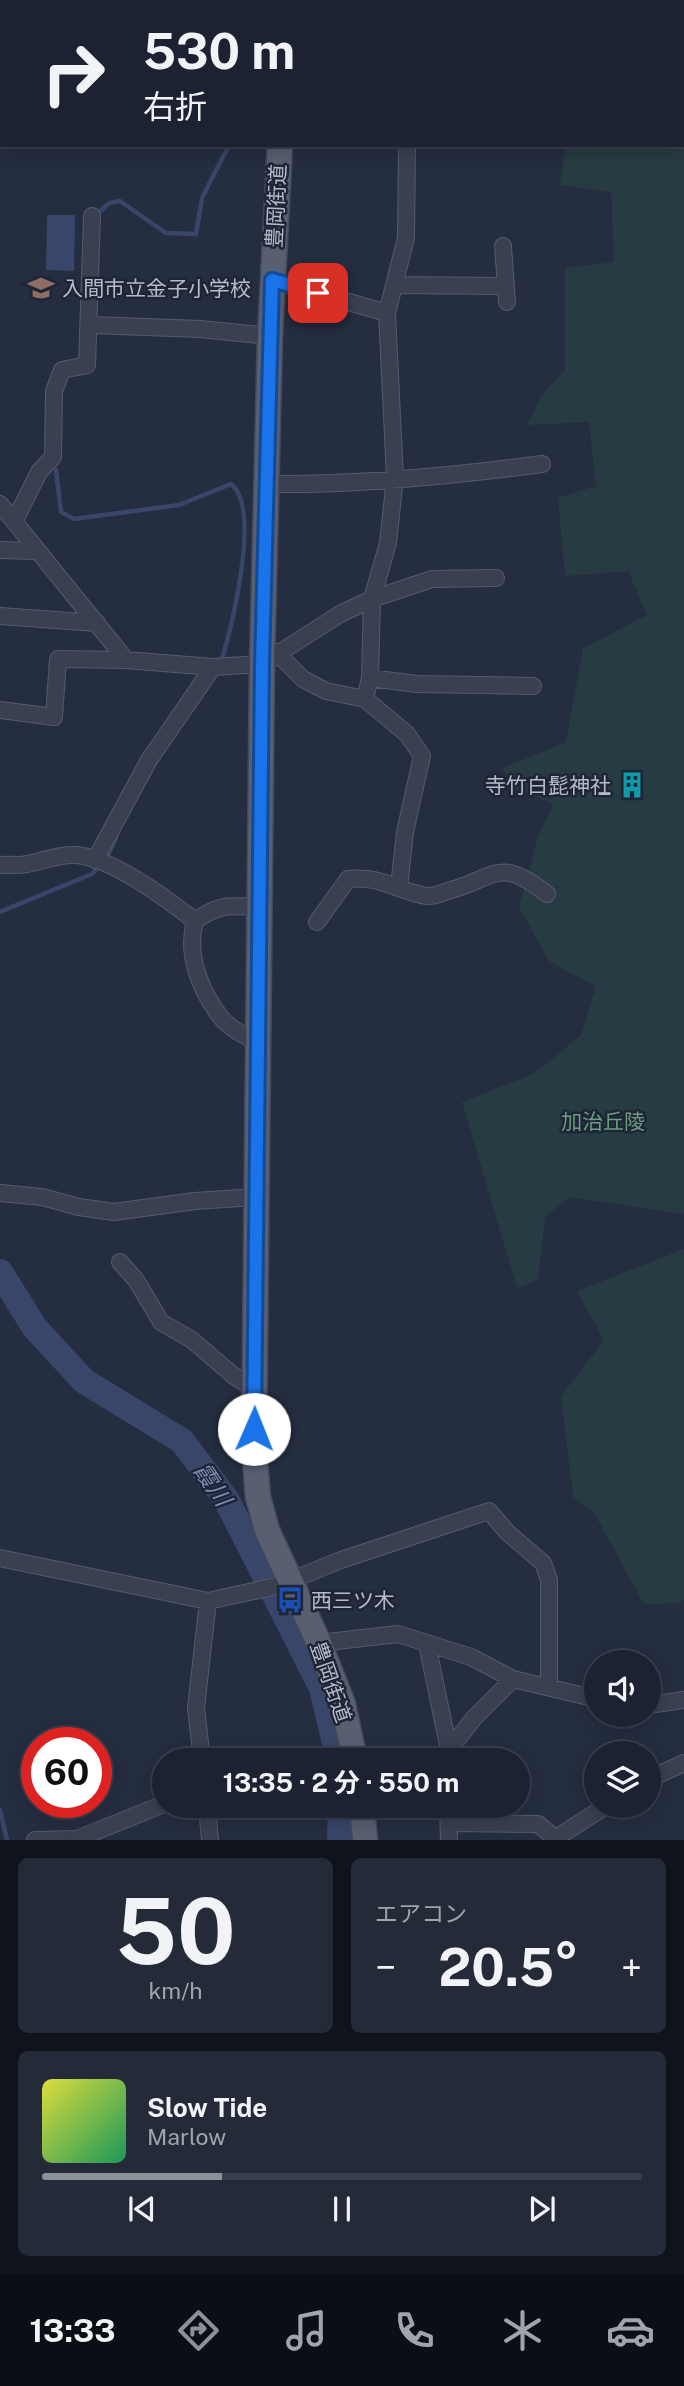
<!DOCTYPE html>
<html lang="ja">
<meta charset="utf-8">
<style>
:root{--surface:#1c2231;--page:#252a39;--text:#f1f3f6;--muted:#a0a4ab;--line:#3a3f4d;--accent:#8c9099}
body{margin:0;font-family:"Public Sans","Noto Sans JP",sans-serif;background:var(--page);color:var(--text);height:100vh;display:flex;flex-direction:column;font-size:26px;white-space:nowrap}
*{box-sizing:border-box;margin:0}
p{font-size:23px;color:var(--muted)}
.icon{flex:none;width:38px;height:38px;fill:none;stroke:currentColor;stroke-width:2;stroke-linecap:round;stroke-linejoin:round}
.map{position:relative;height:1840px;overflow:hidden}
.drawer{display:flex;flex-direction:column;gap:18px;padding:18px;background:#0f131b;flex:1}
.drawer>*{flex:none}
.guide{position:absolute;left:0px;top:0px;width:684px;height:147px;box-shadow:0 4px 18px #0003,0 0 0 2px var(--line);background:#1c2231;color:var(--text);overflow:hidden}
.controls{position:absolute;left:584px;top:1650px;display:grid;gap:14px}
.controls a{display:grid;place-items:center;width:77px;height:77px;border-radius:50%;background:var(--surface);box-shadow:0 4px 18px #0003,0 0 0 2px var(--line);font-size:35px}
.speed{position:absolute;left:21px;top:1727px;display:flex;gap:14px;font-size:35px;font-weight:700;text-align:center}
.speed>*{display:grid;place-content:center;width:91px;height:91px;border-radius:50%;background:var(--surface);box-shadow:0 4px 18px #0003,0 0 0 2px var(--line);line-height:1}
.speed .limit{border:10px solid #d22;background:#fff;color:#111}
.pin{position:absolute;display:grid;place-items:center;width:60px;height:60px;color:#fff;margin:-30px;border-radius:14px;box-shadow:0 4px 10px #0006}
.me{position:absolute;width:77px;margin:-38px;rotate:1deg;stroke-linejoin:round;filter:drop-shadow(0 0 5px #0008)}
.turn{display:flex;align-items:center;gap:24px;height:147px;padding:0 28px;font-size:32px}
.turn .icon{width:91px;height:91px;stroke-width:2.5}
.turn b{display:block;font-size:49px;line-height:60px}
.big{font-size:52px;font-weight:700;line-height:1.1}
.drawer .card{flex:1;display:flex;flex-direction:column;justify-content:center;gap:10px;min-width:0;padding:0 24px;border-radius:10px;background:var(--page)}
.drawer .dial{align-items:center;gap:0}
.dial b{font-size:91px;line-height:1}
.song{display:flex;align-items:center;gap:21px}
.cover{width:84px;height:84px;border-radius:10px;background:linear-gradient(135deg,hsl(60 70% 55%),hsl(150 70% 35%))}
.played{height:7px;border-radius:4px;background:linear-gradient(90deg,var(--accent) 30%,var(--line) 30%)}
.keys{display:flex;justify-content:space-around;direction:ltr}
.heat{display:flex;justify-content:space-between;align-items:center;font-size:38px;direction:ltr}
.drawer .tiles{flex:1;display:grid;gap:18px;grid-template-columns:1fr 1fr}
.card:last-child{grid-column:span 2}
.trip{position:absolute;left:152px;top:1748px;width:378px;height:70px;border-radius:35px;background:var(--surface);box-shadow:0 4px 18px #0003,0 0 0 2px var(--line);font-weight:700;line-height:70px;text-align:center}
.tab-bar{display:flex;height:112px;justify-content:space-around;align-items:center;background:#0b0e14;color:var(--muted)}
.tab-bar .icon{width:49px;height:49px}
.tab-bar .active{color:var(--accent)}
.tab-bar b{font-size:32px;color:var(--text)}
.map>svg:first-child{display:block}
.green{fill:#273b42}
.water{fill:#394669}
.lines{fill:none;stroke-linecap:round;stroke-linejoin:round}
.stream{stroke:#394669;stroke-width:4.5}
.river{stroke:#394669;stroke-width:26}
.minor-casing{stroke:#545b6b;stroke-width:18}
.tertiary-casing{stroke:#545b6b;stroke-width:22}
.primary-casing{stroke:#43495a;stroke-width:27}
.minor{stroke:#3a4051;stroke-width:16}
.tertiary{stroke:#3a4051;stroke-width:19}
.primary{stroke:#585f71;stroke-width:24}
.route-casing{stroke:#114b97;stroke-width:18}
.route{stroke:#1a73e8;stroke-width:12}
.labels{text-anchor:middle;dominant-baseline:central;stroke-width:5;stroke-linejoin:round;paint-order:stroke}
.street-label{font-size:21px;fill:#b6bbcb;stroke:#1e2536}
.poi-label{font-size:21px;fill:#b6bbcb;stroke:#1e2536;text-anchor:start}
.park-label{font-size:21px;fill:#6d9d7f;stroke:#1e2536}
.water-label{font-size:23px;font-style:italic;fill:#7d8db3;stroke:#1e2536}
</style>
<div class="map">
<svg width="684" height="1840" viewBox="0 0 684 1840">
<rect width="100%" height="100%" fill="#252d41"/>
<!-- green -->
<path class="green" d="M 578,0 L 684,0 L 684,1214 L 569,1197 L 545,1218 L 538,1280 L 517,1288 L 462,1102 L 533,1074 L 581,1035 L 596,986 L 550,962 L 519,908 L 538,837 L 553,804 L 510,786 L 503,768 L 566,742 L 583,648 L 647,615 L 628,571 L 565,576 L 558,498 L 596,486 L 589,422 L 527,425 L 541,396 L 565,370 L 565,268 L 614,262 L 611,192 L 560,185 L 566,145 L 682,145 L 682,2 Z
M 684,1249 L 684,1599 L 680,1603 L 644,1604 L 594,1513 L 573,1497 L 561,1396 L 604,1340 L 577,1291 Z"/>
<!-- water -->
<path class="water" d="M 47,215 L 75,215 L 74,271 L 46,270 Z"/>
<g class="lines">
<!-- stream -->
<path class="stream" d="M 96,215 L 109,203 L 120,201 L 166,233 L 196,234 L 202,198 L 229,145
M 56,470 L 61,512 L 74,519 L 179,505 L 231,484 C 262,508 231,629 221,663
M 106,859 L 116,838
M 0,912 L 92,874 L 100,865
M 0,1810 L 7,1840"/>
<!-- river -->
<path class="river" d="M 0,1272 L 35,1328 L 84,1381 L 182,1441 L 226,1499 L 322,1688 L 339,1760
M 340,1840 L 341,1806"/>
<!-- minor casing -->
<g class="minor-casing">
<path id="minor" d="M 131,0 L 147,2
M 374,0 L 374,2
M 185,2 L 185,0
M 503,246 L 507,302
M 272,280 L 387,313
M 395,285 L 504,286
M 91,325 L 200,329 L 270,336
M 268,484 C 359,485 452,476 542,464
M 0,504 L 126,660 L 213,667 L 262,664 L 340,614 L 372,599 L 432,579 L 496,578
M 15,520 L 39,472 L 53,457 L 54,391 L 62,370 L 87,365 L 92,216
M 0,550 L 36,551
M 0,616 L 97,623
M 276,652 L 303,679 L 326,691 L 365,699 L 407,734 L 422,756 L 405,832 L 399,887
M 370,678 L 417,684 L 533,686
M 365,699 L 370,678 L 372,599 L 388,543 L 395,478 L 387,313 L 406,238 L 407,145
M 0,710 L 54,717 L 58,659 L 126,660
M 95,860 L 149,760 L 213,667
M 0,865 C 9,864 19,866 27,864 C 44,861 58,854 76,855 C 112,858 167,899 195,921
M 259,907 C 230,906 220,903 195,921 C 186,953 199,988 219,1015 C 228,1028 245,1036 259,1043
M 317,922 L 348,879 C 380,875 397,891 427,896 C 433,897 442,893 448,891 C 498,877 498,856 547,894
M 1,1193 L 42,1197 L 79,1207 L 114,1212 L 195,1201 L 255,1197
M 120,1262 L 136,1280 L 161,1322 L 192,1340 L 234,1376 L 255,1389
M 0,1558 L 208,1601 L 277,1586 L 341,1560 L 489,1511 L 508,1533 L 543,1563 L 549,1580 L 549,1685
M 319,1643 L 398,1634 L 471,1657 L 513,1679 L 597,1699
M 427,1644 L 449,1750
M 649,1705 L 684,1700
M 448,1757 L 449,1750 L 474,1718 L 513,1679
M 202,1760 L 196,1708 L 208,1601
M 649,1779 L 684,1763
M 207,1806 L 210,1840
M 448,1806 L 449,1840
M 449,1823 L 538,1824 L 557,1840
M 556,1838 L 606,1806
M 35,1840 L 77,1839 L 164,1804"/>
</g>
<!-- tertiary casing -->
<g class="tertiary-casing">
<path id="tertiary" d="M 79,2 L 79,0
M 0,88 L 2,88"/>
</g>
<!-- primary casing -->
<g class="primary-casing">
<path id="primary" d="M 288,2 L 288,0
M 280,145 L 270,336 L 262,664 L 254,1449 L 258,1497 L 267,1530 L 319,1643 L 343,1704 L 355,1760
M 362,1806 L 365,1840"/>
</g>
<!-- minor -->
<use href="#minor" class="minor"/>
<!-- tertiary -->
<use href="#tertiary" class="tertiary"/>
<!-- primary -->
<use href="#primary" class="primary"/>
</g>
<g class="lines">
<!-- route casing -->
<g class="route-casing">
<path id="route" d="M 254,1429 L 262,664 L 272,280 L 318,293"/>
</g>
<!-- route -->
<use href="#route" class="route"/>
</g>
<!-- icons -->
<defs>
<g id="school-bare" transform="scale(2.1)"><path d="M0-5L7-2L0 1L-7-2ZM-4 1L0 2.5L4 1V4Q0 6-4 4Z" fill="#8d6e63" stroke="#1e2536" stroke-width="2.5" paint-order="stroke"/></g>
<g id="building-bare" transform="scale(2.1)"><path d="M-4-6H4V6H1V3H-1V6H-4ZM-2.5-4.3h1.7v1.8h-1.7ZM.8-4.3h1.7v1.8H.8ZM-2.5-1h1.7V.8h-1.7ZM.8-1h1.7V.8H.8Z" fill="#0f9aa8" stroke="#1e2536" stroke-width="2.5" paint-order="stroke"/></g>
<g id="bus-bare" transform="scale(2.1)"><path d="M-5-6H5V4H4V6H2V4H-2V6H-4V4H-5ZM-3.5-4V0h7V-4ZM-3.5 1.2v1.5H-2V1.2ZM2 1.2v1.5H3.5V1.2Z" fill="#1a4fb4" stroke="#1e2536" stroke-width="2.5" paint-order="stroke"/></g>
</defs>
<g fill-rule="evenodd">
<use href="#school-bare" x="41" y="288"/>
<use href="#building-bare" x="632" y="785"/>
<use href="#bus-bare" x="290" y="1600"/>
</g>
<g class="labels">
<!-- street labels -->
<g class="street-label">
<text transform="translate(276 206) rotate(-87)">豊岡街道</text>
<text transform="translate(331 1682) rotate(71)">豊岡街道</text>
</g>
<!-- poi labels -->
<g class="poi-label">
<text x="62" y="288">入間市立金子小学校</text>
<text x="611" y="785" text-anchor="end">寺竹白髭神社</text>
<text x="311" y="1600">西三ツ木</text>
</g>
<!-- park labels -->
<g class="park-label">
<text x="603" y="1121">加治丘陵</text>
</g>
<!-- water labels -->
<g class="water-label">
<text transform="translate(213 1484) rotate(56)">霞川</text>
</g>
</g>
</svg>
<div class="controls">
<a><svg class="icon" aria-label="sound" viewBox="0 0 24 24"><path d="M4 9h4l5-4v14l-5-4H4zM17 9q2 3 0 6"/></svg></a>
<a><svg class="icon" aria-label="layers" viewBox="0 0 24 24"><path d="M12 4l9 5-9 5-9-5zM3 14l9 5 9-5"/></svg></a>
</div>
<div class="speed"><div class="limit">60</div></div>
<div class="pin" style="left:318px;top:293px;background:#d93025"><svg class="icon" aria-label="arrive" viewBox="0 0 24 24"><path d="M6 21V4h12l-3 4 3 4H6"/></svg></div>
<svg class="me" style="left:254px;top:1429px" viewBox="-20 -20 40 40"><circle r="19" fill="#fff"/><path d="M0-13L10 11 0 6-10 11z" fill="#1a73e8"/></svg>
<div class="trip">13:35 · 2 分 · 550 m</div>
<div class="guide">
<div class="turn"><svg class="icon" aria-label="right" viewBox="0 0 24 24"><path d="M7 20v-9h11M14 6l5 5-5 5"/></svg><div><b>530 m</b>右折</div></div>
</div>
</div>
<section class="drawer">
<div class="tiles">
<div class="card dial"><b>50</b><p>km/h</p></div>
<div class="card"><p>エアコン</p>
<div class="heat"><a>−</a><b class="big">20.5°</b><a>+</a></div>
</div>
<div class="card">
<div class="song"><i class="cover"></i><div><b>Slow Tide</b><p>Marlow</p></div></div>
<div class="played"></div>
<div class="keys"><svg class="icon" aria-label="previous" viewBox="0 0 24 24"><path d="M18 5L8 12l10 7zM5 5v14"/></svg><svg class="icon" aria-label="pause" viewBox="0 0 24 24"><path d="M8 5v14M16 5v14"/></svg><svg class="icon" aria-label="next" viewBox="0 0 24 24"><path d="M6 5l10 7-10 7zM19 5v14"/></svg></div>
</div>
</div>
</section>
<nav class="tab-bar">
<b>13:33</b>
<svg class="icon active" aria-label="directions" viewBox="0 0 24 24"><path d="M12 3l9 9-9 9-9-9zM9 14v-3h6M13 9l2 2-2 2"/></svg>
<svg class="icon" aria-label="music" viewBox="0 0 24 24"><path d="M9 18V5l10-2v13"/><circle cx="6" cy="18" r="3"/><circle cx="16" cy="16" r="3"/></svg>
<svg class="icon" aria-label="phone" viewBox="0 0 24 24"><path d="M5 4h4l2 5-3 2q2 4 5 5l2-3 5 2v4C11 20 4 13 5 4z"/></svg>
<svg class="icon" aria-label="climate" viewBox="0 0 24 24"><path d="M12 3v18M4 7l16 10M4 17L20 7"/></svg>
<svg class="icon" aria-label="car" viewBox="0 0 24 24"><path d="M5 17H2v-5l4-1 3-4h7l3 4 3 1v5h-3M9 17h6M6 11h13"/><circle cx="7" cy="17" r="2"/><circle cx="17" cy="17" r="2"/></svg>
</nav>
